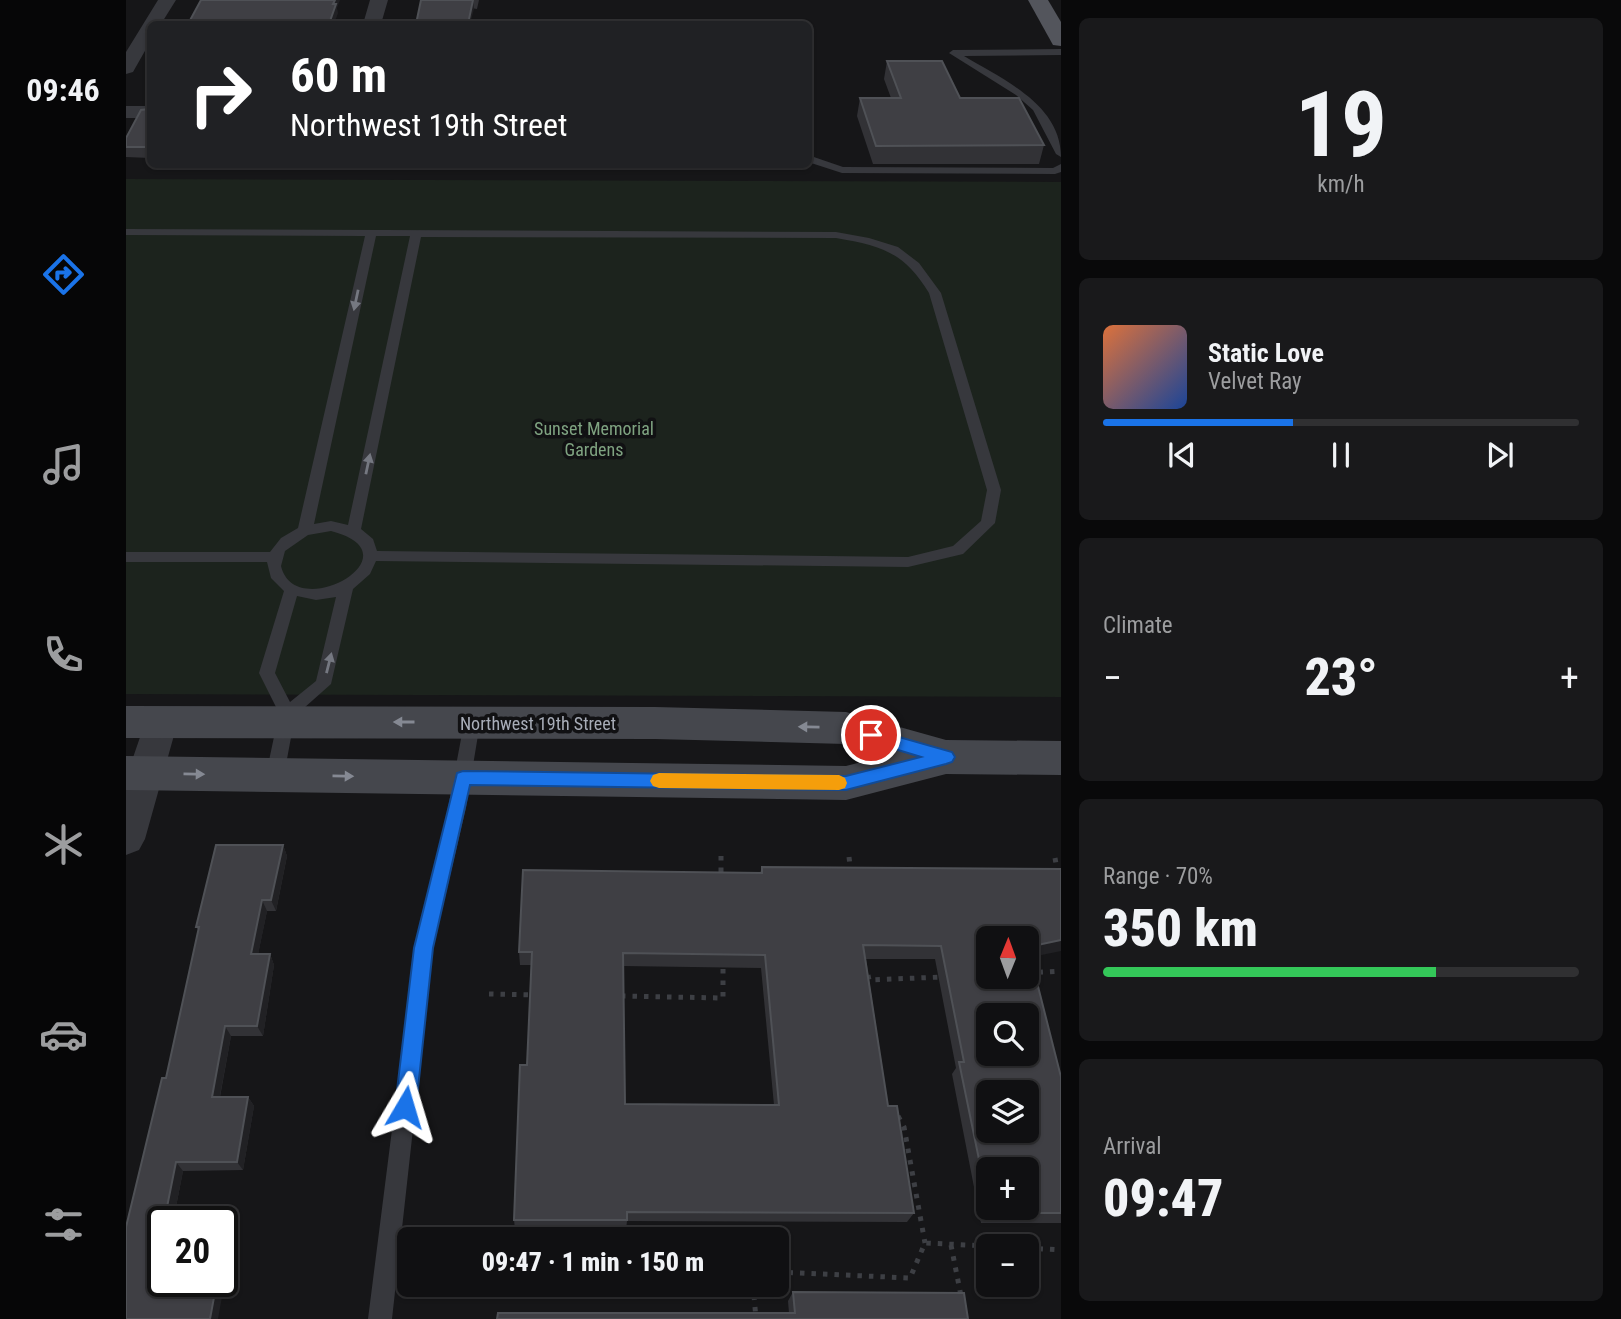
<!DOCTYPE html>
<meta charset="utf-8">
<style>
:root{--surface:#101012;--page:#19191b;--text:#f1f3f6;--muted:#9c9d9f;--line:#303032;--accent:#1a73e8}
body{margin:0;font-family:"Roboto Condensed",sans-serif;background:var(--page);color:var(--text);height:100vh;display:flex;flex-direction:column;font-size:26px;white-space:nowrap}
*{box-sizing:border-box;margin:0}
p{font-size:23px;color:var(--muted)}
.icon{flex:none;width:38px;height:38px;fill:none;stroke:currentColor;stroke-width:2;stroke-linecap:round;stroke-linejoin:round}
.map{position:relative;flex:1;overflow:hidden}
.side{display:flex;flex-direction:column;gap:18px;padding:18px;background:#09090a;width:560px}
.side>*{flex:none}
.banner{position:absolute;left:21px;top:21px;width:665px;height:147px;border-radius:10px;box-shadow:0 2px 5px #0004,0 0 0 2px var(--line);background:#202124;color:#fff;overflow:hidden}
.needle{width:46px;rotate:1deg}
.fabs{position:absolute;left:850px;top:926px;display:grid;gap:14px}
.fabs a{display:grid;place-items:center;width:63px;height:63px;border-radius:10px;background:var(--surface);box-shadow:0 2px 5px #0004,0 0 0 2px var(--line);font-size:35px}
.speed{position:absolute;left:21px;top:1206px;display:flex;gap:14px;font-size:35px;font-weight:700;text-align:center}
.speed>*{display:grid;place-content:center;width:91px;height:91px;border-radius:50%;background:var(--surface);box-shadow:0 2px 5px #0004,0 0 0 2px var(--line);line-height:1}
.speed .limit{border:4px solid #111;border-radius:10px;background:#fff;color:#111}
.pin{position:absolute;display:grid;place-items:center;width:60px;height:60px;color:#fff;margin:-30px;border:4px solid #fff;border-radius:50%;box-shadow:0 2px 7px #0007}
.me{position:absolute;width:77px;margin:-38px;rotate:7deg;stroke-linejoin:round;filter:drop-shadow(0 0 5px #0008)}
.turn{display:flex;align-items:center;gap:24px;height:147px;padding:0 28px;font-size:32px}
.turn .icon{width:91px;height:91px;stroke-width:2.5}
.turn b{display:block;font-size:49px;line-height:60px}
.big{font-size:52px;font-weight:800;line-height:1.1}
.side .tile{flex:1;display:flex;flex-direction:column;justify-content:center;gap:10px;min-width:0;padding:0 24px;border-radius:10px;background:var(--page)}
.side .dial{align-items:center;gap:0}
.dial b{font-size:91px;line-height:1}
.song{display:flex;align-items:center;gap:21px}
.cover{width:84px;height:84px;border-radius:10px;background:linear-gradient(135deg,hsl(20 70% 55%),hsl(220 70% 35%))}
.played{height:7px;border-radius:4px;background:linear-gradient(90deg,var(--accent) 40%,var(--line) 40%)}
.keys{display:flex;justify-content:space-around;direction:ltr}
.heat{display:flex;justify-content:space-between;align-items:center;font-size:38px;direction:ltr}
.charge{height:10px;border-radius:5px;background:linear-gradient(90deg,#34c759 70%,var(--line) 0)}
.trip{position:absolute;left:271px;top:1227px;width:392px;height:70px;border-radius:10px;background:var(--surface);box-shadow:0 2px 5px #0004,0 0 0 2px var(--line);font-weight:800;line-height:70px;text-align:center}
main{display:flex;flex:1;min-height:0}
.menu{display:flex;flex-direction:column;width:126px;justify-content:space-around;align-items:center;background:#060607;color:var(--muted)}
.menu .icon{width:49px;height:49px}
.menu .on{color:var(--accent)}
.menu b{font-size:32px;color:var(--text)}
.map>svg:first-child{display:block}
.green{fill:#1c231d}
.lines{fill:none;stroke-linecap:round;stroke-linejoin:round}
.path{stroke:#3d3f44;stroke-width:5;stroke-dasharray:4.5 7;stroke-linecap:butt}
.lane{fill:#37383d;fill-rule:evenodd}
.street{fill:#37383d;fill-rule:evenodd}
.secondary{fill:#45474d;fill-rule:evenodd}
.primary{fill:#53555c;fill-rule:evenodd}
.wall{fill:#323236;fill-rule:evenodd}
.shaded-wall{fill:#212124}
.building{fill:#3f3f44;stroke:#4f5156;stroke-width:2;fill-rule:evenodd}
.oneway{fill:#757881}
.oneway2{fill:#858993}
.route{fill:#1a73e8;stroke:#114b97;stroke-width:2}
.slow{fill:#f59e0b}
.labels{text-anchor:middle;dominant-baseline:central;stroke-width:7;stroke-linejoin:round;paint-order:stroke}
.park-label{font-size:18px;fill:#7fa381;stroke:#111113}
.street-label{font-size:18px;fill:#a8adb8;stroke:#111113}
</style>
<main>
<nav class="menu">
<b>09:46</b>
<svg class="icon on" aria-label="directions" viewBox="0 0 24 24"><path d="M12 3l9 9-9 9-9-9zM9 14v-3h6M13 9l2 2-2 2"/></svg>
<svg class="icon" aria-label="music" viewBox="0 0 24 24"><path d="M9 18V5l10-2v13"/><circle cx="6" cy="18" r="3"/><circle cx="16" cy="16" r="3"/></svg>
<svg class="icon" aria-label="phone" viewBox="0 0 24 24"><path d="M5 4h4l2 5-3 2q2 4 5 5l2-3 5 2v4C11 20 4 13 5 4z"/></svg>
<svg class="icon" aria-label="climate" viewBox="0 0 24 24"><path d="M12 3v18M4 7l16 10M4 17L20 7"/></svg>
<svg class="icon" aria-label="car" viewBox="0 0 24 24"><path d="M5 17H2v-5l4-1 3-4h7l3 4 3 1v5h-3M9 17h6M6 11h13"/><circle cx="7" cy="17" r="2"/><circle cx="17" cy="17" r="2"/></svg>
<svg class="icon" aria-label="filters" viewBox="0 0 24 24"><path d="M4 7h16M4 17h16"/><circle cx="9" cy="7" r="2"/><circle cx="15" cy="17" r="2"/></svg>
</nav>
<div class="map">
<svg width="935" height="1319" viewBox="0 0 935 1319">
<rect width="100%" height="100%" fill="#161618"/>
<!-- green -->
<path class="green" d="M 0,179 L 935,182 L 935,697 L 0,694 Z"/>
<g class="lines">
<!-- path -->
<path class="path" d="M 595,856 L 595,876
M 723,857 L 725,873
M 929,858 L 932,875
M 901,973 L 935,971
M 742,975 L 743,980 L 816,977
M 363,994 L 409,995
M 495,996 L 597,998 L 597,962
M 772,1116 L 778,1127 L 799,1243
M 825,1245 L 835,1296
M 901,1248 L 935,1250
M 651,1272 L 784,1278 L 799,1243 L 863,1246
M 627,1284 L 630,1319"/>
<!-- lane -->
<path class="lane" d="M 935,49 L 935,55 L 838,56 C 876,79 935,104 935,157 L 930,154 L 907,110 L 890,95 L 823,53 L 827,50 Z
M 682,155 L 717,167 L 927,168 L 935,164 L 935,172 L 929,174 L 716,173 L 682,162 Z
M 0,229 L 710,232 L 743,238 L 772,247 L 793,263 L 815,293 L 875,490 L 869,523 L 837,554 L 782,567 L 250,561 L 244,574 L 227,589 L 205,684 L 169,716 L 158,775 L 155,780 L 149,782 L 143,780 L 140,775 L 153,713 L 133,673 L 158,591 L 145,578 L 141,562 L 0,562 L 0,552 L 144,552 L 155,538 L 172,528 L 239,236 L 0,235 ZM 250,236 L 284,236 L 222,525 L 205,521 L 188,524 ZM 295,237 L 710,238 C 756,246 778,252 803,293 L 861,490 L 855,521 L 827,546 L 782,557 L 251,551 L 247,539 L 235,529 ZM 205,531 C 295,554 169,625 155,566 L 159,551 L 182,535 ZM 171,596 L 190,600 L 210,597 L 190,681 L 164,702 L 149,673 Z
M 346,716 L 352,718 L 354,723 L 340,808 L 307,948 L 266,1319 L 242,1319 L 289,948 L 322,808 L 338,723 L 340,718 Z"/>
<!-- street -->
<path class="street" d="M 32,0 L 50,0 L 35,24 L 24,24 L 24,42 L 7,72 L 0,74 L 0,52 Z
M 244,0 L 262,0 L 255,24 L 237,24 Z
M 0,106 L 24,106 L 24,118 L 0,118 Z
M 35,707 L 47,711 L 52,721 L 19,839 L 13,850 L 0,855 L 0,778 L 23,711 Z"/>
<!-- secondary -->
<path class="secondary" d="M 0,706 L 529,707 L 720,712 L 820,740 L 935,741 L 935,775 L 820,774 L 720,800 L 0,790 L 0,756 L 720,766 L 759,756 L 720,744 L 529,739 L 0,738 Z"/>
<!-- primary -->
<path class="primary" d="M 902,0 L 922,0 L 935,22 L 935,46 L 927,45 Z"/>
</g>
<!-- wall -->
<path class="wall" d="M 295,0 L 353,0 L 351,9 Z
M 761,61 L 834,98 L 918,145 L 913,164 L 747,164 L 731,116 L 734,98 L 765,98 L 758,79 Z
M 24,92 L 24,158 L 0,157 L 0,138 L 23,109 Z
M 128,164 L 159,164 L 158,168 L 129,168 Z
M 157,845 L 161,856 L 150,911 L 141,911 L 132,954 L 144,954 L 148,965 L 137,1036 L 105,1036 L 94,1097 L 122,1097 L 128,1106 L 117,1170 L 57,1171 L 48,1217 L 109,1224 L 0,1319 L 40,1078 L 73,931 L 70,927 Z
M 636,867 L 905,958 L 935,1077 L 935,1223 L 855,1223 L 826,1074 L 830,1068 L 809,959 L 740,959 L 762,1106 L 788,1213 L 781,1222 L 501,1221 L 500,1230 L 389,1229 L 388,1220 L 401,1065 L 405,965 L 394,965 L 393,952 L 634,873 ZM 497,966 L 635,968 L 648,1105 L 499,1104 Z
M 667,1292 L 842,1319 L 663,1313 L 662,1301 Z"/>
<!-- shaded-wall -->
<path class="shaded-wall" d="M 209,0 L 214,0 L 211,8 L 212,13 L 208,24 L 203,24 Z
M 347,0 L 348,9 L 344,24 L 342,24 Z
M 157,845 L 161,856 L 150,911 L 145,900 Z
M 136,900 L 141,911 L 130,965 L 125,954 Z
M 935,940 L 935,951 L 901,958 L 902,947 Z
M 144,954 L 148,965 L 137,1036 L 131,1026 Z
M 99,1026 L 105,1036 L 92,1106 L 86,1097 Z
M 122,1097 L 128,1106 L 117,1170 L 111,1162 Z
M 50,1162 L 57,1171 L 47,1222 L 39,1217 Z
M 102,1216 L 109,1224 L 92,1319 L 84,1319 L 91,1281 L 96,1281 L 96,1250 Z"/>
<!-- building -->
<path class="building" d="M 75,0 L 209,0 L 207,4 L 210,4 L 203,24 L 62,24 Z
M 295,0 L 347,0 L 342,24 L 290,24 Z
M 761,61 L 816,61 L 834,98 L 893,98 L 918,145 L 750,146 L 734,98 L 775,98 Z
M 24,92 L 24,147 L 0,147 L 0,138 L 15,110 L 23,109 L 23,95 Z
M 90,845 L 157,845 L 145,900 L 136,900 L 125,954 L 144,954 L 131,1026 L 99,1026 L 86,1097 L 122,1097 L 111,1162 L 50,1162 L 39,1217 L 102,1216 L 96,1250 L 96,1222 L 37,1222 L 37,1281 L 91,1281 L 84,1319 L 0,1319 L 0,1227 L 36,1078 L 40,1078 L 73,927 L 70,927 Z
M 636,867 L 935,869 L 935,940 L 902,947 L 935,1077 L 935,1213 L 864,1213 L 833,1062 L 838,1062 L 815,946 L 737,945 L 762,1106 L 771,1106 L 788,1213 L 501,1212 L 501,1220 L 388,1220 L 394,1065 L 401,1065 L 406,952 L 393,952 L 397,870 L 636,873 ZM 863,938 L 901,938 L 901,976 L 863,976 ZM 497,953 L 639,955 L 653,1105 L 499,1104 ZM 863,1015 L 901,1015 L 901,1054 L 863,1054 ZM 863,1092 L 901,1092 L 901,1130 L 863,1130 ZM 863,1169 L 901,1169 L 901,1208 L 863,1208 Z
M 667,1292 L 838,1293 L 842,1319 L 371,1319 L 372,1313 L 669,1313 Z"/>
<!-- one-way arrows -->
<defs><path id="oneway-solid" d="M-6-.8H1V-3.2L6.5 0L1 3.2V.8H-6Z" transform="scale(1.75)"/></defs>
<g class="oneway">
<use href="#oneway-solid" transform="translate(230 300) rotate(102)"/>
<use href="#oneway-solid" transform="translate(242 464) rotate(-78)"/>
<use href="#oneway-solid" transform="translate(203 663) rotate(-76)"/>
</g>
<g class="oneway2">
<use href="#oneway-solid" transform="translate(278 722) rotate(-180)"/>
<use href="#oneway-solid" transform="translate(683 727) rotate(-179)"/>
<use href="#oneway-solid" transform="translate(68 774) rotate(1)"/>
<use href="#oneway-solid" transform="translate(217 776) rotate(1)"/>
</g>
<!-- route -->
<path class="route" d="M 745,729 L 826,752 L 829,757 L 826,762 L 820,764 L 720,790 L 344,785 L 307,948 L 290,1107 L 287,1114 L 279,1117 L 272,1114 L 269,1107 L 288,948 L 331,773 L 337,771 L 720,776 L 795,757 L 739,740 L 737,735 L 739,731 Z"/>
<!-- slow -->
<path class="slow" d="M 533,773 L 713,775 L 719,778 L 721,783 L 719,788 L 713,790 L 533,788 L 527,786 L 524,781 L 527,775 Z"/>
<g class="labels">
<!-- park labels -->
<g class="park-label">
<text x="468" y="428">Sunset Memorial<tspan x="468" dy="21">Gardens</tspan></text>
</g>
<!-- street labels -->
<g class="street-label">
<text x="412" y="723">Northwest 19th Street</text>
</g>
</g>
</svg>
<div class="fabs">
<a><svg class="needle" viewBox="-14 -14 28 28"><path d="M0-13l5 13h-10z" fill="#e53935"/><path d="M0 13l5-13h-10z" fill="#9c9d9f"/></svg></a>
<a><svg class="icon" aria-label="search" viewBox="0 0 24 24"><circle cx="10" cy="10" r="6"/><path d="M15 15l6 6"/></svg></a>
<a><svg class="icon" aria-label="layers" viewBox="0 0 24 24"><path d="M12 4l9 5-9 5-9-5zM3 14l9 5 9-5"/></svg></a>
<a>+</a>
<a>−</a>
</div>
<div class="speed"><div class="limit">20</div></div>
<div class="pin" style="left:745px;top:735px;background:#d93025"><svg class="icon" aria-label="arrive" viewBox="0 0 24 24"><path d="M6 21V4h12l-3 4 3 4H6"/></svg></div>
<svg class="me" style="left:279px;top:1107px" viewBox="-20 -20 40 40"><path d="M0-17L14 15 0 8-14 15z" fill="#1a73e8" stroke="#fff" stroke-width="4"/></svg>
<div class="trip">09:47 · 1 min · 150 m</div>
<div class="banner">
<div class="turn"><svg class="icon" aria-label="right" viewBox="0 0 24 24"><path d="M7 20v-9h11M14 6l5 5-5 5"/></svg><div><b>60 m</b>Northwest 19th Street</div></div>
</div>
</div>
<section class="side">
<div class="tile dial"><b>19</b><p>km/h</p></div>
<div class="tile">
<div class="song"><i class="cover"></i><div><b>Static Love</b><p>Velvet Ray</p></div></div>
<div class="played"></div>
<div class="keys"><svg class="icon" aria-label="previous" viewBox="0 0 24 24"><path d="M18 5L8 12l10 7zM5 5v14"/></svg><svg class="icon" aria-label="pause" viewBox="0 0 24 24"><path d="M8 5v14M16 5v14"/></svg><svg class="icon" aria-label="next" viewBox="0 0 24 24"><path d="M6 5l10 7-10 7zM19 5v14"/></svg></div>
</div>
<div class="tile"><p>Climate</p>
<div class="heat"><a>−</a><b class="big">23°</b><a>+</a></div>
</div>
<div class="tile"><p>Range · 70%</p><b class="big">350 km</b><div class="charge"></div></div>
<div class="tile"><p>Arrival</p><b class="big">09:47</b></div>
</section>
</main>
